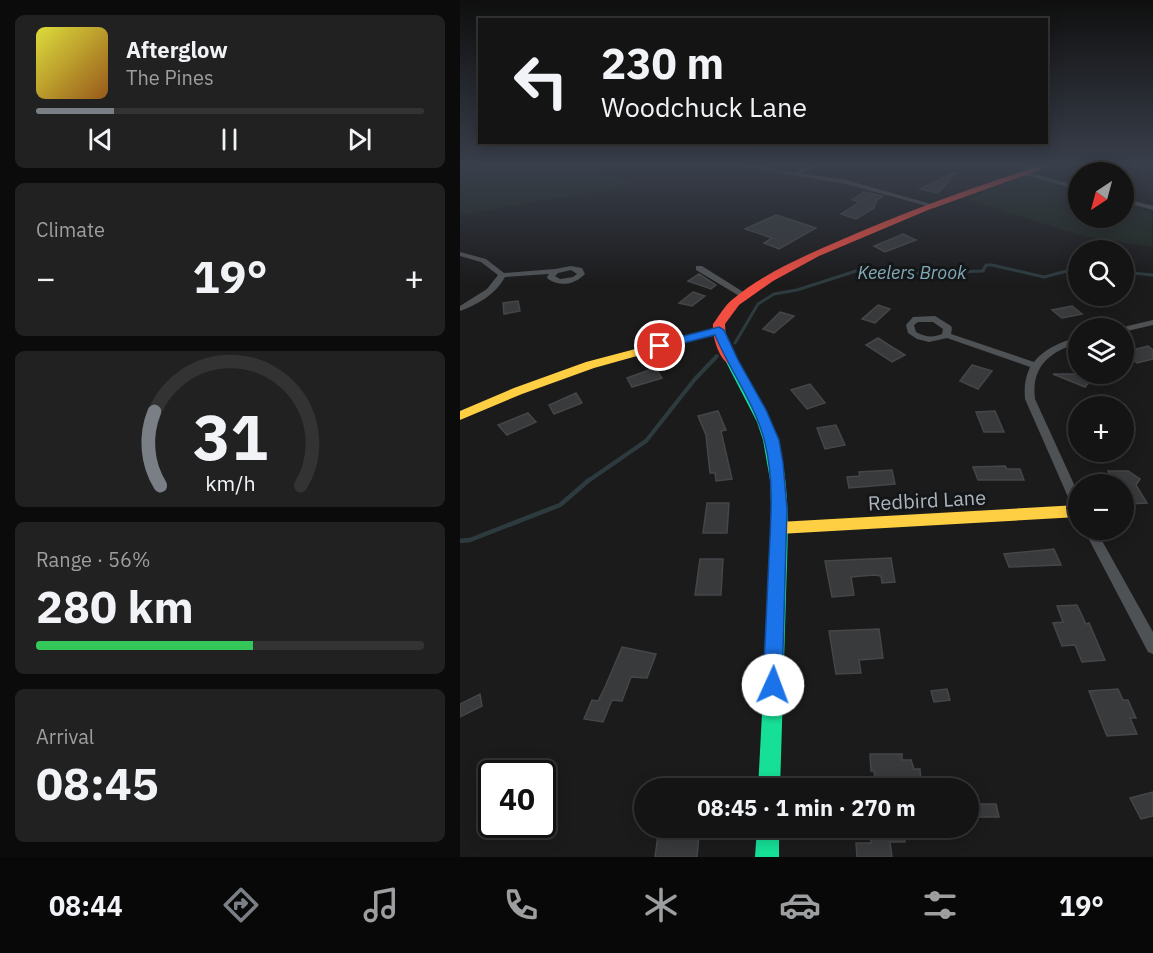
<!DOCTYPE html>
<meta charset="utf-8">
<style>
:root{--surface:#141415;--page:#212122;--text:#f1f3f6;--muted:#9d9ea0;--line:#333334;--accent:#797f85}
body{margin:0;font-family:"IBM Plex Sans",sans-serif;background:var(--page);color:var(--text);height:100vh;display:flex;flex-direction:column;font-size:22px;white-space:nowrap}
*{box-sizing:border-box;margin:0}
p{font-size:20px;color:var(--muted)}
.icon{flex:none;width:33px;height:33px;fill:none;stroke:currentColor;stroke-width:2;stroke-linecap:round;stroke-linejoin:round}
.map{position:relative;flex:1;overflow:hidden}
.details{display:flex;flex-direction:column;gap:15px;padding:15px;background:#0b0b0c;width:460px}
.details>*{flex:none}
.hud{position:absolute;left:18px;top:18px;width:570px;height:126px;border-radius:0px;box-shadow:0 3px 15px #0003,0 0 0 2px var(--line);background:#141415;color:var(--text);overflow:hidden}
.needle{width:39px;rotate:216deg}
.fabs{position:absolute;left:608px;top:162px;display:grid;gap:12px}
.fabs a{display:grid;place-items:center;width:66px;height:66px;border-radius:50%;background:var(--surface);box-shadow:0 3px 15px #0003,0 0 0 2px var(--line);font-size:30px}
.speed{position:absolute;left:18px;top:760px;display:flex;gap:12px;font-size:30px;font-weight:700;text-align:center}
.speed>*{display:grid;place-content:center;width:78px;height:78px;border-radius:50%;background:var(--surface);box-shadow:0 3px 15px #0003,0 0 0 2px var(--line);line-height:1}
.speed .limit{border:3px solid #111;border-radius:9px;background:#fff;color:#111}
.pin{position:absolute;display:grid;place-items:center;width:51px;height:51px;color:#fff;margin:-26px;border:3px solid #fff;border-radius:50%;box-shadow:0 2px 6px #0007}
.me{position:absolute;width:66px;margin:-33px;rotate:2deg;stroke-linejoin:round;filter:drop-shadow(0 0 4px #0008)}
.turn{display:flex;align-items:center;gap:21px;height:126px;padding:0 24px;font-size:27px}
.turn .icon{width:78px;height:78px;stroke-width:2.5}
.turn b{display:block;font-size:42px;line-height:51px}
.big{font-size:45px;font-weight:700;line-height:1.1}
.details .tile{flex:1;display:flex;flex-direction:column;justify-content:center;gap:9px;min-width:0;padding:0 21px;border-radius:9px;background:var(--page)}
.details .dial{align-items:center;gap:0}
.dial svg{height:156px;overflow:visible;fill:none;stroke:var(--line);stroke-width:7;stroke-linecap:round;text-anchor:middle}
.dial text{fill:var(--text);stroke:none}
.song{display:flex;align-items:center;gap:18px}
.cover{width:72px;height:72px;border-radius:9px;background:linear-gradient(135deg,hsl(60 70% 55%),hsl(30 70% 35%))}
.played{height:6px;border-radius:3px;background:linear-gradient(90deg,var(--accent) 20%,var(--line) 20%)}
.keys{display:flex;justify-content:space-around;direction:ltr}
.heat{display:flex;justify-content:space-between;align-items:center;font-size:33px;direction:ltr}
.charge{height:9px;border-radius:4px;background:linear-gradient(90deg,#34c759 56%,var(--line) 0)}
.trip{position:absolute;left:174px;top:778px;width:345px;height:60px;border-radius:30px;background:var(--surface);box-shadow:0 3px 15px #0003,0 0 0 2px var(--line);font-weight:700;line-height:60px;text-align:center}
.menu{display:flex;height:96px;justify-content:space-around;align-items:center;background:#080808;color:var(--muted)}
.menu .icon{width:42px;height:42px}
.menu .on{color:var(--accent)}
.menu b{font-size:27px;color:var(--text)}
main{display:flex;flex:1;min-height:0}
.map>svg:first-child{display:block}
.green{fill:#1f271f}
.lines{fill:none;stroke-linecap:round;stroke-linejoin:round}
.stream-far2{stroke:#2d3b3f;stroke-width:3}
.stream-far1{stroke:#2d3b3f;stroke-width:4}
.stream{stroke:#2d3b3f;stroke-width:4.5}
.building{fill:#383a3c;stroke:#444648;stroke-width:1.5}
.street{fill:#4f5255;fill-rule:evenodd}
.fast{fill:#16e098;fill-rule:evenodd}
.slow{fill:#ffcf43;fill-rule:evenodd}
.jam{fill:#f24e42;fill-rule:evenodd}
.route{fill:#1a73e8;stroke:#114b97;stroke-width:1.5}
.labels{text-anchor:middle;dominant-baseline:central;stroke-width:6;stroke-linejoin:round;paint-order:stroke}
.far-water-label{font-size:18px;font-style:italic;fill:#82abba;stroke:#151618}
.street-label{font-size:20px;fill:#acb5bd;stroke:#151618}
</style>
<main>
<section class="details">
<div class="tile">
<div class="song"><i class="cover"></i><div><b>Afterglow</b><p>The Pines</p></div></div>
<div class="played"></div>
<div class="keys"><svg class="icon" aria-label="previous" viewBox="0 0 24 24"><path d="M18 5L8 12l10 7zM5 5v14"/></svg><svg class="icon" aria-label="pause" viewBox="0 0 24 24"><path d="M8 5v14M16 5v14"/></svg><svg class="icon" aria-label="next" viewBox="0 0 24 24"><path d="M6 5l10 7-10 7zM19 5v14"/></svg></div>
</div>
<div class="tile"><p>Climate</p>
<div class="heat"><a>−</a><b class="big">19°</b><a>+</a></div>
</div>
<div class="tile dial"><svg viewBox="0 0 100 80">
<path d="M14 69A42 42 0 1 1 86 69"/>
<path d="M14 69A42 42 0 0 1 11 31" stroke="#797f85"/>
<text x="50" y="56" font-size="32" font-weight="700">31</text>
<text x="50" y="72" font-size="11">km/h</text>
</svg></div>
<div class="tile"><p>Range · 56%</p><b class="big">280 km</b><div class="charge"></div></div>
<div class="tile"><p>Arrival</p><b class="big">08:45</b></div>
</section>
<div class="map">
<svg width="693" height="857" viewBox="0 0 693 857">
<rect width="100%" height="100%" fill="#1b1b1c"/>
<!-- green -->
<path class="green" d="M 24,164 L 76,164 L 99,168 L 121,167 L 129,164 L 154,164 L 137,173 L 179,184 L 0,215 L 0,166 Z
M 566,177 L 618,191 L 618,218 L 663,218 L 663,204 L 692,212 L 692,247 L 620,235 L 507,200 L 532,188 Z"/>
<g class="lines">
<!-- stream-far2 -->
<path class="stream-far2" d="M 663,272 L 693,275
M 275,343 L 298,304 L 314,294 L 337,290 L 396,271 L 420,271 L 433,274 L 523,271 L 526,265 L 532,265 L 584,277 L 618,268"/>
<!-- stream-far1 -->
<path class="stream-far1" d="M 128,481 L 186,441 L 235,379 L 257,356"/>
<!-- stream -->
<path class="stream" d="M 0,541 L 10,540 L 100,505 L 129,480"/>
</g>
<!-- building -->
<path class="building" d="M 497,172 L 478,193 L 460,189 Z
M 404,192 L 423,196 L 417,200 L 414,208 L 396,219 L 381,214 L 400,202 L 392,200 Z
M 316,215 L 356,228 L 319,249 L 304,243 L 312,238 L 285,229 Z
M 443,234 L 456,240 L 425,252 L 414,246 Z
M 239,274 L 256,285 L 251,289 L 228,281 Z
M 233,292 L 245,296 L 232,306 L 219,303 Z
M 58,301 L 60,311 L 44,314 L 43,303 Z
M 418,305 L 430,309 L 415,323 L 402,319 Z
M 612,306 L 622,314 L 602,318 L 592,310 Z
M 320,312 L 334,316 L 314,333 L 303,329 Z
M 418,338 L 432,347 L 445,355 L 432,362 L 406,345 Z
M 688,346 L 693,350 L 693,359 L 677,363 L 664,352 Z
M 512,365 L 532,371 L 518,389 L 500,381 Z
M 195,368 L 202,378 L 172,387 L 167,378 Z
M 593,374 L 636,374 L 625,387 Z
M 350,384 L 365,403 L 347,409 L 331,390 Z
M 116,393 L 122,403 L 94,414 L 89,405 Z
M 258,411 L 266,430 L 261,431 L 272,479 L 256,481 L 255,473 L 250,473 L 246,435 L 238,416 Z
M 535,411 L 544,432 L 524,432 L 516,412 Z
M 68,413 L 76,422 L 47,435 L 38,425 Z
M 376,425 L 385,445 L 365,449 L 357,428 Z
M 545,466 L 547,469 L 560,469 L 564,480 L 518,480 L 513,467 Z
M 432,470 L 435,484 L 389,488 L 387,477 L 400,476 L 399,472 Z
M 648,471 L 668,471 L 680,479 L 676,485 L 687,503 L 666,504 L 663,500 L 663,484 L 655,484 Z
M 247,503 L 269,503 L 267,533 L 243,533 Z
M 594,549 L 601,565 L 549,567 L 544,554 Z
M 431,558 L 435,582 L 422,583 L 421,576 L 414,575 L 391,577 L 394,595 L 372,597 L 365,561 Z
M 240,559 L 263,559 L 261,595 L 235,595 Z
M 617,605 L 626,624 L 629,623 L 645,660 L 622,662 L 615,645 L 602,646 L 593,623 L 603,622 L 597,606 Z
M 419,629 L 423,658 L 399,660 L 401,673 L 376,674 L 369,631 Z
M 162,647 L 196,654 L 187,678 L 171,677 L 162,701 L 152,700 L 143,722 L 124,719 L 132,700 L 138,701 L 145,687 Z
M 487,689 L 490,700 L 474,702 L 471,691 Z
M 658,689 L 663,700 L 668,700 L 676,718 L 670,718 L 677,734 L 647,736 L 629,691 Z
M 20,694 L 22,706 L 0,717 L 0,704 Z
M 410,754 L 442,754 L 442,760 L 451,760 L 454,769 L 460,769 L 461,781 L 419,781 L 419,778 L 415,778 L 414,771 L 411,771 Z
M 693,792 L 693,816 L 681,819 L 670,798 Z
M 512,804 L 536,804 L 539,817 L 515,817 Z
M 199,828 L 233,828 L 232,836 L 239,836 L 237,857 L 195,857 Z
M 410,828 L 443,828 L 445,842 L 430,842 L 432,857 L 397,857 L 396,843 L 411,843 Z"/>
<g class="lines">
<!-- street -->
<path class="street" d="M 268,164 L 280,164 L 336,172 L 337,171 L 358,164 L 366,164 L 341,173 L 386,180 L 478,206 L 475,208 L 386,184 Z
M 554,164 L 562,164 L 577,169 L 574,171 Z
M 563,171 L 618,186 L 618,190 L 561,174 L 560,173 Z
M 663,198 L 693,206 L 693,210 L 663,202 Z
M 0,252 L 26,259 L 44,273 L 95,269 L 111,266 L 122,268 L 125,274 C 114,285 101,287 88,279 L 87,277 L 89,274 L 45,277 C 36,294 17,305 0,311 L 0,306 L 27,289 L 38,275 L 21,262 L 0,256 ZM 111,270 L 117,274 L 113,277 L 100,279 L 95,276 L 98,273 Z
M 236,266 L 242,266 L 288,295 L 287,297 L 281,297 L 236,270 Z
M 475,316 L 491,326 L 492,328 L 491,334 L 574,362 C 585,348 601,342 618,337 L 618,343 C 589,352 571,367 575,399 L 618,493 L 618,511 L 614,509 L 612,506 L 565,399 C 564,387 565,378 570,367 L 487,338 L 469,342 L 457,339 L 448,333 L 446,325 L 453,317 ZM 458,322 L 473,322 L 483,329 L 482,334 C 473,338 465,337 456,332 L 454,325 Z
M 693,320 L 693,325 L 663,332 L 663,328 L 659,328 Z
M 624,530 L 636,530 L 693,632 L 693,654 L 688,652 Z"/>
<!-- fast -->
<path class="fast" d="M 272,358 L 276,359 C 296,390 314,423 322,459 C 331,504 327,551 326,596 C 324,661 322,725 320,789 L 298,789 L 312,526 L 310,480 L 303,440 L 297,422 L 266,362 Z
M 297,828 L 319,828 L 319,857 L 295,857 Z"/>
<!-- slow -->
<path class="slow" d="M 259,327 L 265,330 L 263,332 L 134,368 L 62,394 L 0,420 L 0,411 L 54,388 L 126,362 Z
M 618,505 L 618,517 L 319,534 L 313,532 L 311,528 L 313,524 L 319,522 Z"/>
<!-- jam -->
<path class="jam" d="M 586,164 L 596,164 L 468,210 L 359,256 L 313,281 L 279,305 L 265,324 L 266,339 L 278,362 L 272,366 C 259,361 252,337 253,324 C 259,316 265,305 273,299 C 304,273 344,256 381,240 C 447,211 516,186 586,164 Z"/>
</g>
<!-- sky -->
<linearGradient id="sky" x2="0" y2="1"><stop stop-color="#0f0f0f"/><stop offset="0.58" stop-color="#393f4b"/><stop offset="1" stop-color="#393f4b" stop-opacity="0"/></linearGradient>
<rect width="693" height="284" fill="url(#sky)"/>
<!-- route -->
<path class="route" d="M 259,327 L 264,330 L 278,360 L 306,410 L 319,440 L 323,463 L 327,509 L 322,685 L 320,692 L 313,694 L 306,692 L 303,685 C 305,642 307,599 309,557 C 311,519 314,479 305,443 C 296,405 270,371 255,335 L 200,349 L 194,346 L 196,343 Z"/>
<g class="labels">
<!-- far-water labels -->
<g class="far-water-label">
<text x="452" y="272">Keelers Brook</text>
</g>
<!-- street labels -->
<g class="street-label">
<text transform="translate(467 500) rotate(-3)">Redbird Lane</text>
</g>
</g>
</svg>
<div class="fabs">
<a><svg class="needle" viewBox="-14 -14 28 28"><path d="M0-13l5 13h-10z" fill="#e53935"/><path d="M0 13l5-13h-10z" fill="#9d9ea0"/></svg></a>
<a><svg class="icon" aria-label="search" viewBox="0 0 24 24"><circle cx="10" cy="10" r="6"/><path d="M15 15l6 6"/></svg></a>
<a><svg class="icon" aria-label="layers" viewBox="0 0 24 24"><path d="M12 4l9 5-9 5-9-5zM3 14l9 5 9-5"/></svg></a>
<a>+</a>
<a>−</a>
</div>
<div class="speed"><div class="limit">40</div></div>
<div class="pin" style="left:200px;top:346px;background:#d93025"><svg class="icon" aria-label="arrive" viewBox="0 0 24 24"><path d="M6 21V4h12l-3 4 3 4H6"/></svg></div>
<svg class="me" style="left:313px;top:685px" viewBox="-20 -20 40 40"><circle r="19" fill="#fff"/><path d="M0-13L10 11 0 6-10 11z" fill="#1a73e8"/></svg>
<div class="trip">08:45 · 1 min · 270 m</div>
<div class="hud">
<div class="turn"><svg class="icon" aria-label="left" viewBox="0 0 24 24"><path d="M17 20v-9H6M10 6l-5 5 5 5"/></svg><div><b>230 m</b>Woodchuck Lane</div></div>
</div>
</div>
</main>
<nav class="menu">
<b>08:44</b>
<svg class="icon on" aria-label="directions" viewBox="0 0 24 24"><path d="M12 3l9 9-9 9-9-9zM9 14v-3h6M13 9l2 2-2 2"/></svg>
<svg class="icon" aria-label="music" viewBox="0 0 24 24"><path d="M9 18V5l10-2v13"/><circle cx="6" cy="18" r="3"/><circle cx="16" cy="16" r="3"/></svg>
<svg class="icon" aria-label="phone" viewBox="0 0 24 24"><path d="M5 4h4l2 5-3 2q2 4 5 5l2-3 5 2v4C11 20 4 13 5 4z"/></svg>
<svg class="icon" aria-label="climate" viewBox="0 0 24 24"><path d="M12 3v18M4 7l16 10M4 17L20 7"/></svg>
<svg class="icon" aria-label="car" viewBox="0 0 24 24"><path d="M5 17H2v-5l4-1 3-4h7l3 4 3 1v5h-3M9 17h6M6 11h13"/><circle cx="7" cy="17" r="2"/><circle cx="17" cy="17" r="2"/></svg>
<svg class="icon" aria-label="filters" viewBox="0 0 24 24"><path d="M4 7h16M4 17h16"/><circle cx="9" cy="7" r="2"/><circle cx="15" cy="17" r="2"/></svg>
<b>19°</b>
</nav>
